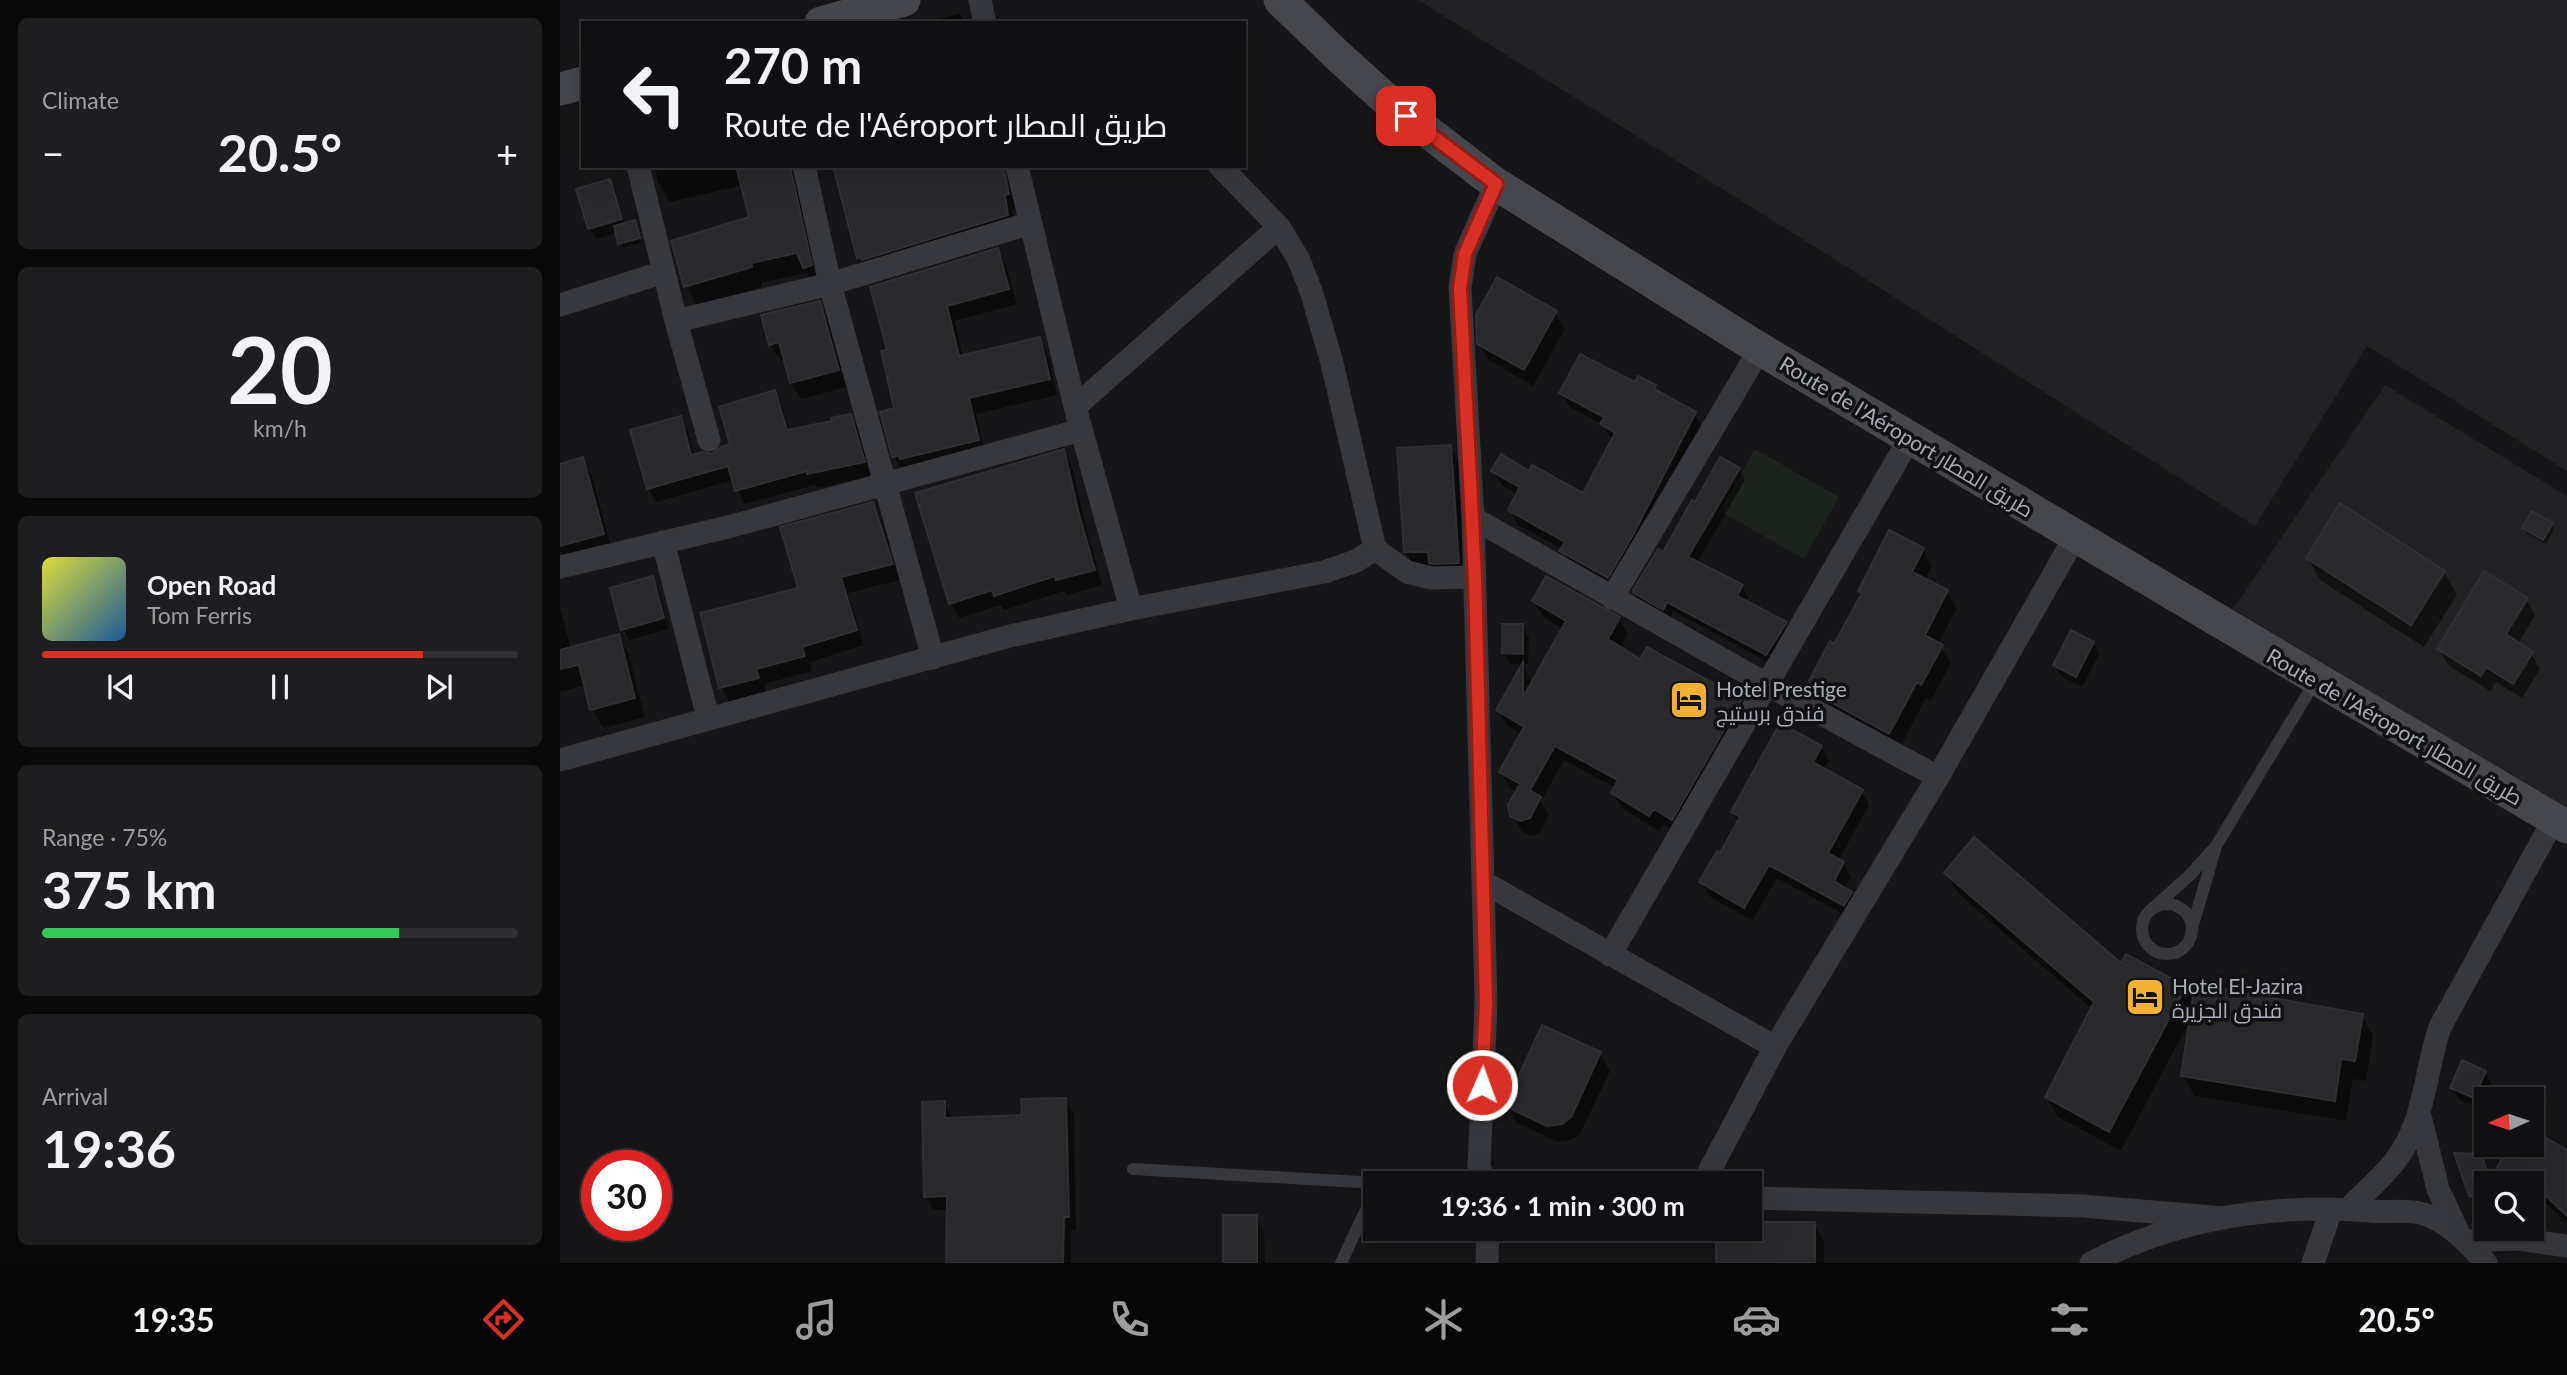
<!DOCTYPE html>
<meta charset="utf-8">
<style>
:root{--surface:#101012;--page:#1e1e20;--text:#f1f3f6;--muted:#9c9d9f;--line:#303032;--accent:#d93025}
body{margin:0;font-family:Lato,Cairo,sans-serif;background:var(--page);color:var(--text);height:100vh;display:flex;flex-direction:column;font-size:26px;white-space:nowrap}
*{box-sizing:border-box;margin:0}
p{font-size:23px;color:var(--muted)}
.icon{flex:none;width:38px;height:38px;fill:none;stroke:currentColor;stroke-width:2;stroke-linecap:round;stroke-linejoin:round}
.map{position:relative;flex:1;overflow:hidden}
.side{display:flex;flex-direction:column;gap:18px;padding:18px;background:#09090a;width:560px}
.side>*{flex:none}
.hud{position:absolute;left:21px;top:21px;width:665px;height:147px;border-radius:0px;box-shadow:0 7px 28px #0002,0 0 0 2px var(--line);background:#101012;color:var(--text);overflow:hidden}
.needle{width:46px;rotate:267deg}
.buttons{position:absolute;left:1914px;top:1087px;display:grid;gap:14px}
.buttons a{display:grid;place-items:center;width:70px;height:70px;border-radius:0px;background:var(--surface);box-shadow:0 7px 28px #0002,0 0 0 2px var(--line);font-size:35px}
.speed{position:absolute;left:21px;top:1150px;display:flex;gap:14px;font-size:35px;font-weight:700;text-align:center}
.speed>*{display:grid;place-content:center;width:91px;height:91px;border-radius:50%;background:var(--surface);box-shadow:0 7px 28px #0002,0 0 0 2px var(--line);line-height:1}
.speed .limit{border:10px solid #d22;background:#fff;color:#111}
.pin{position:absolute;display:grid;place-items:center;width:60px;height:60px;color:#fff;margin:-30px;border-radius:14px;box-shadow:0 4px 10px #0006}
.me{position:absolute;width:77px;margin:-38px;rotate:2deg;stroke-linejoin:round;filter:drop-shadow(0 0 5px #0008)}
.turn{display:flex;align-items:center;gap:24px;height:147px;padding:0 28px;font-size:32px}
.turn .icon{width:91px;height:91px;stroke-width:2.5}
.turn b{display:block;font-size:49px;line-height:60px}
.big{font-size:52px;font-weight:700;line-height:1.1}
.side .tile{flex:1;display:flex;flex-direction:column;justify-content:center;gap:10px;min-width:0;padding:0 24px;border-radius:10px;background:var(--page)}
.side .dial{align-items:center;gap:0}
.dial b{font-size:91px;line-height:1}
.song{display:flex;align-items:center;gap:21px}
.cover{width:84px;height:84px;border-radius:10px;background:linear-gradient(135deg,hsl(60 70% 55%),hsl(210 70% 35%))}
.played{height:7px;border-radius:4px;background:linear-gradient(90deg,var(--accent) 80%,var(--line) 80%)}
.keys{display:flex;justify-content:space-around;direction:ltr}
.heat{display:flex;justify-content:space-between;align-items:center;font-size:38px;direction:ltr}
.charge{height:10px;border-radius:5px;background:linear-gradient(90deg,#34c759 75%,var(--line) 0)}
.trip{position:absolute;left:803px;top:1171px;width:399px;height:70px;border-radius:0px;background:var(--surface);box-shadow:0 7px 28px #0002,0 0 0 2px var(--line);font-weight:700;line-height:70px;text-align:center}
.menu{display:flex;height:112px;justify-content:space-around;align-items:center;background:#060607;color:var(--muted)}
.menu .icon{width:49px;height:49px}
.menu .on{color:var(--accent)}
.menu b{font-size:32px;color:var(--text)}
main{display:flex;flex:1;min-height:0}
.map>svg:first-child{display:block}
.built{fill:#222225}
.green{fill:#1c231d}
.shadow{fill:#0007}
.building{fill:#29292c;stroke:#303034;stroke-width:2}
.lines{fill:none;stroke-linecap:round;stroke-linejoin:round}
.lane{stroke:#37383d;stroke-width:12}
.street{stroke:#37383d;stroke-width:23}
.secondary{stroke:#45474d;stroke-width:33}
.route-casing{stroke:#8d1f18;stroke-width:18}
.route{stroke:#d93025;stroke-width:12}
.labels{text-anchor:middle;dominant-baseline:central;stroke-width:7;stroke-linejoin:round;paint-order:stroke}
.street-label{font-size:21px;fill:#a8adb8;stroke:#111113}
.poi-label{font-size:21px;fill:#a8adb8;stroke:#111113;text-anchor:start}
</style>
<main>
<section class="side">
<div class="tile"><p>Climate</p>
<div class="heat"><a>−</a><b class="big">20.5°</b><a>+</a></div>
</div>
<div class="tile dial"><b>20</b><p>km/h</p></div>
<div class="tile">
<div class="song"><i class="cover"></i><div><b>Open Road</b><p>Tom Ferris</p></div></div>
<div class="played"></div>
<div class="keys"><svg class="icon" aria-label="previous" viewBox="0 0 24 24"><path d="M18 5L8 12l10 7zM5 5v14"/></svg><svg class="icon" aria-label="pause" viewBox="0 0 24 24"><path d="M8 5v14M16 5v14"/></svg><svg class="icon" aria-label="next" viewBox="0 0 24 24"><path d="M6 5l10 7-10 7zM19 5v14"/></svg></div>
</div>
<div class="tile"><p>Range · 75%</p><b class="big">375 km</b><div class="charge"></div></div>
<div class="tile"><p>Arrival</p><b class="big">19:36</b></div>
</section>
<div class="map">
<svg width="2007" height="1263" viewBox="0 0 2007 1263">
<rect width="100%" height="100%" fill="#161618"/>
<!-- built -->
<path class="built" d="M 858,0 L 2007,0 L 2007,471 L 1807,346 L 1695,526 L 1260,250 Z
M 1825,385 L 2007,496 L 2007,810 L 1673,609 Z"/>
<!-- green -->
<path class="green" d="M 1195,449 L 1279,497 L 1244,559 L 1160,511 Z"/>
<!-- shadow -->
<path class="shadow" d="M 400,13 L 405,23 L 365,23 Z
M 94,166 L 235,166 L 262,285 L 256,287 L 247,273 L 201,283 L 202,287 L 137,306 L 126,286 L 190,219 L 183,185 L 110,202 L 98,182 Z
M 444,174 L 451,187 L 456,209 L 452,210 L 456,230 L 307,271 L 299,257 Z
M 49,181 L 55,192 L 65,225 L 77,227 L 81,243 L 63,248 L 57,233 L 36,239 L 30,228 Z
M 438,250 L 446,265 L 457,304 L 395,321 L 403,357 L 479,339 L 488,354 L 497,395 L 416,414 L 426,455 L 343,472 L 334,456 L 336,409 L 329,351 Z
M 259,303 L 269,319 L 287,387 L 241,399 L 231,383 L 225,359 L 220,360 L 210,344 Z
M 995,313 L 1005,329 L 973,386 L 929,360 L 919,343 Z
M 1076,385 L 1094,386 L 1098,393 L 1134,413 L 1143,428 L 1056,591 L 1010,565 L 1002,549 L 958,525 L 950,510 L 958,495 L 942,485 L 933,471 L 970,473 L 1024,495 L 1053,441 L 1043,425 L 1010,407 L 1001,393 Z
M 214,392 L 222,406 L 230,431 L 274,422 L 290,416 L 299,430 L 311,476 L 257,488 L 255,485 L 184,504 L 174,480 L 96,502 L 88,488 L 120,418 L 128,432 L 134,456 L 153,455 L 172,446 Z
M 890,446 L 899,462 L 907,579 L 855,568 L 845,552 Z
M 503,451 L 512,466 L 527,531 L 542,585 L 507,595 L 504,591 L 444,610 L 441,605 L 399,618 L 391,603 Z
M 22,459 L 32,476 L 52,551 L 8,563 L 0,550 L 0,465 Z
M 1179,469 L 1185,480 L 1137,563 L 1182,586 L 1188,597 L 1185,602 L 1225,624 L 1232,634 L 1212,664 L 1113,611 L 1110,619 L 1080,603 L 1074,592 L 1104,554 L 1136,504 Z
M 312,504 L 321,519 L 340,580 L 288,593 L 304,645 L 250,662 L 252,671 L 204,684 L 206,693 L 170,703 L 161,687 Z
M 1991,524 L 1994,529 L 1986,544 L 1966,533 L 1964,528 Z
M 1363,550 L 1372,566 L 1365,580 L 1387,592 L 1397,608 L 1378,644 L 1391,663 L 1371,700 L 1366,698 L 1339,749 L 1256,705 L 1247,688 L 1275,646 L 1302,595 L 1300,591 Z
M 1748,558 L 1884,572 L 1897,595 L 1864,647 L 1760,580 Z
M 92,578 L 99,589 L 109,629 L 69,640 L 63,629 Z
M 1966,599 L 1975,615 L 1958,644 L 1971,653 L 1980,669 L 1962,698 L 1936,682 L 1930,691 L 1888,665 L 1879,649 Z
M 974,601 L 1059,619 L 1068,634 L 1060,648 L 1081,661 L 1181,700 L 1190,716 L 1121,834 L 1103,824 L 1099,831 L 1062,808 L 1053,793 L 1056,788 L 1004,760 L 981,801 L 989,815 L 979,834 L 970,836 L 962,832 L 952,815 L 957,792 L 950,788 L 941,772 L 962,735 L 947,726 L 938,710 L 963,666 L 973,683 L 1003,629 L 983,617 Z
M 0,608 L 11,649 L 58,636 L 69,655 L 85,717 L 43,728 L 32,709 L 26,685 L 0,692 Z
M 962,626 L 969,637 L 968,664 L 950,664 L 943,653 Z
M 1533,643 L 1539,654 L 1522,687 L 1501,676 L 1495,665 Z
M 1261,747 L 1269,761 L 1264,770 L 1301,791 L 1309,805 L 1278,861 L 1283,863 L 1291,877 L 1284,889 L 1291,894 L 1299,907 L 1292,919 L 1217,878 L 1192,921 L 1149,896 L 1141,882 L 1161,855 L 1179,823 L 1173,812 Z
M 1386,873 L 1562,966 L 1627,985 L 1634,998 L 1802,1015 L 1813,1036 L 1806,1081 L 1793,1079 L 1786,1121 L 1635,1096 L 1623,1076 L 1631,1018 L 1561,1151 L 1498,1117 L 1487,1097 L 1532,1009 L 1398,893 Z
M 1040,1054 L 1050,1071 L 1020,1134 L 1011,1140 L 998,1142 L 957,1123 L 947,1106 Z
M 1925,1072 L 1931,1083 L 1920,1108 L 1899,1099 L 1892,1088 Z
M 505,1100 L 514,1114 L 516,1231 L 511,1231 L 511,1263 L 388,1263 L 388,1210 L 374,1210 L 366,1196 L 384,1103 L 392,1119 L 464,1117 Z
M 2007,1143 L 2007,1223 L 1978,1196 L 1972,1223 L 1972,1183 L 1927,1183 L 1927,1215 L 1921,1214 L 1911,1195 L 1920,1156 L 1932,1179 L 2003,1150 Z
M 696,1217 L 704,1231 L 705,1263 L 665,1263 Z
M 1190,1224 L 1254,1224 L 1264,1241 L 1264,1263 L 1158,1263 L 1190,1228 Z"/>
<!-- building -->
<path class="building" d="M 176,166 L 230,166 L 252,265 L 243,268 L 237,253 L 191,263 L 192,267 L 124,287 L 111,241 L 189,217 Z
M 273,166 L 443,166 L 449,194 L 445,195 L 448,215 L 302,260 L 301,257 L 297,258 Z
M 50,179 L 62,219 L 28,229 L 16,189 Z
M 75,220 L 80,238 L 58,244 L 54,226 Z
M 438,248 L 449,289 L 387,306 L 399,356 L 480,337 L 490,379 L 409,398 L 419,440 L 340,459 L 339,456 L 332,457 L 320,412 L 334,408 L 321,351 L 327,350 L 310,287 Z
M 937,277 L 997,311 L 964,370 L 917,344 L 916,315 Z
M 260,301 L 279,370 L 230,383 L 219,342 L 209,345 L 201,315 Z
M 1020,354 L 1075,382 L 1078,376 L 1096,385 L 1094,389 L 1136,412 L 1073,535 L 1048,578 L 999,551 L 1005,542 L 948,510 L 960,487 L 931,471 L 941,454 L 969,471 L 972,465 L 1023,493 L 1055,433 L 1040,424 L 1044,417 L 999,393 Z
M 215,390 L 227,430 L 272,421 L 271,418 L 291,414 L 305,462 L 247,474 L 247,471 L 175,491 L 168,466 L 87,489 L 70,430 L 121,416 L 131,455 L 143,452 L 152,454 L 161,447 L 170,444 L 159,407 Z
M 891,445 L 899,563 L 873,564 L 869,563 L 868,552 L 844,552 L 837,448 Z
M 504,449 L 519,514 L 535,570 L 496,580 L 495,576 L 434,596 L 432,590 L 389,604 L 355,493 Z
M 23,457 L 44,534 L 0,546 L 0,464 Z
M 1160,457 L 1180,468 L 1128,557 L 1183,585 L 1177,596 L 1227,622 L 1206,655 L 1107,602 L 1103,610 L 1072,592 L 1098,549 L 1103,552 L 1132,500 L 1135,502 Z
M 313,502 L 333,564 L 281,577 L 297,630 L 242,647 L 245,656 L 196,669 L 199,678 L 159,688 L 140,613 L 238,588 L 220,527 Z
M 1780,503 L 1885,571 L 1851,625 L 1746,558 Z
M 1972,511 L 1993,523 L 1983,540 L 1962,528 Z
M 1329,530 L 1364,548 L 1352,572 L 1388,590 L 1365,635 L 1383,645 L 1361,685 L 1357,682 L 1329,734 L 1245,688 L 1270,641 L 1274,644 L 1302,593 L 1298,591 Z
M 1924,571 L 1968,598 L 1946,634 L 1973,652 L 1953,684 L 1926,667 L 1921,676 L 1877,649 Z
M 93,576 L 104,618 L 61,630 L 50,588 Z
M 986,576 L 1060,617 L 1048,639 L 1080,659 L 1087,647 L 1182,699 L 1112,820 L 1094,809 L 1089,816 L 1051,793 L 1058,780 L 995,746 L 970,790 L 981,797 L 970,818 L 960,821 L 950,816 L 948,805 L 960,784 L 939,772 L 964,727 L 936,710 L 963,662 L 963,697 L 1006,621 L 972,601 Z
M 942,624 L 963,624 L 963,654 L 942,653 Z
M 1511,630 L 1534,642 L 1516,677 L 1493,665 Z
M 59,634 L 75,698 L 30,710 L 19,665 L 0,669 L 0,650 Z
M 1220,723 L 1262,746 L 1253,762 L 1303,790 L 1268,853 L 1284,862 L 1274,881 L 1292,892 L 1284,906 L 1209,865 L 1184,908 L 1139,882 L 1157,851 L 1160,853 L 1180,817 L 1171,812 Z
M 1414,837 L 1561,963 L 1566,954 L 1616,981 L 1628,983 L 1549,1132 L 1485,1097 L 1534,1002 L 1384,873 Z
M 1635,984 L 1803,1014 L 1795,1061 L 1781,1059 L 1775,1101 L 1621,1076 Z
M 982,1025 L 1041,1052 L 1011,1117 L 1002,1124 L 987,1126 L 945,1106 Z
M 1902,1060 L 1926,1071 L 1914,1098 L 1890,1088 Z
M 506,1098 L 509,1217 L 504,1217 L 503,1263 L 386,1263 L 387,1196 L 364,1197 L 362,1102 L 385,1101 L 385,1118 L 462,1115 L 461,1099 Z
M 1972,1130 L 2007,1150 L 2007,1216 L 1972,1183 L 1927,1183 L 1927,1201 L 1909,1196 L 1894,1153 L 1921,1154 L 1930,1180 L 1950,1144 L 1972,1144 Z
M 663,1215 L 697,1215 L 697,1263 L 663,1263 Z
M 1190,1222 L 1255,1222 L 1255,1263 L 1156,1263 L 1156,1228 L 1190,1228 Z"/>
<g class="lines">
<!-- lane -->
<path class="lane" d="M1582 929a25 25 0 1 1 50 0a25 25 0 1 1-50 0Z
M 1592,909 L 1630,875 L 1656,846 L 1756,680
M 1632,928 L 1655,850
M 573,1169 L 817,1183
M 781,1263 L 816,1188"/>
<!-- street -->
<path class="street" d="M 420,0 L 425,23
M 78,166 L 116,321 L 149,440
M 244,166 L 270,284 L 373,658
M 457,166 L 515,407 L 571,609
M 660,166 L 719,227 L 739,260 L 752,294 L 772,363 L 815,549
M 0,305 L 104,272
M 116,321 L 270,284 L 471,223
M 515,407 L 719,227
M 913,518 L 1206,684 L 1378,777
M 103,542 L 148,718
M 0,567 L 172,526 L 521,430
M 1052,598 L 1200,349
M 0,760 L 450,636 L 571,609 L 764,572 L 796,561 L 815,549 L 847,572 L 871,578 L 915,577
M 923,882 L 1215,1047
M 1050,955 L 1351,436
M 1859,1112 L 1878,1189 L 1898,1232
M 926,1183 L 919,1167 L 926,1004 L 923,882 L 913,518 L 900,288 L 905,254 L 936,184
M 1143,1183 L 1215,1047 L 1378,777 L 1515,537
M 1190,1198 L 1522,1206 L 1664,1218
M 1789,1208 C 1804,1193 1822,1178 1835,1161 C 1865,1123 1865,1071 1880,1027 L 1994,819
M 1905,1241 L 1958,1239 L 2007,1246
M 927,1263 L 928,1228
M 1531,1263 C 1617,1218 1714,1203 1811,1211 C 1829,1213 1852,1208 1869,1216 C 1893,1226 1909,1244 1926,1263
M 1753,1263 L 1771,1210"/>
<!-- secondary -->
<path class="secondary" d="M 720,0 L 778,56 L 829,102 L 936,184 L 1200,349 L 2007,827
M 261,23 L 344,0
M 0,89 L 23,83"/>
</g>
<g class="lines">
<!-- route casing -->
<g class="route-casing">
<path id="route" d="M 846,116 L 936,184 L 905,254 L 900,288 L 915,578 L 926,1004 L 922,1085"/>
</g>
<!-- route -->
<use href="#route" class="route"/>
</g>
<!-- icons -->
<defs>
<g id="hotel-square" transform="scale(2.0125)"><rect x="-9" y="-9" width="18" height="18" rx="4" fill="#f2b134" stroke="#111113"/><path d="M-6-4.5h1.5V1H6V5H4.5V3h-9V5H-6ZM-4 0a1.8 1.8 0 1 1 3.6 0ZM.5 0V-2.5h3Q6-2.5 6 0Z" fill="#111"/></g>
</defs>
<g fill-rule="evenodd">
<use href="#hotel-square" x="1129" y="700"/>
<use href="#hotel-square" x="1585" y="997"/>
</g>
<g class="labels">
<!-- street labels -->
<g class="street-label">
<text transform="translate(1347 436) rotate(31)">Route de l'Aéroport طريق المطار</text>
<text transform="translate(1835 726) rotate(30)">Route de l'Aéroport طريق المطار</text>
</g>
<!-- poi labels -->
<g class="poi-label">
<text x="1156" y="688">Hotel Prestige<tspan x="1156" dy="24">فندق برستيج</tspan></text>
<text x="1612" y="985">Hotel El-Jazira<tspan x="1612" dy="24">فندق الجزيرة</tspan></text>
</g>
</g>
</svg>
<div class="buttons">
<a><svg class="needle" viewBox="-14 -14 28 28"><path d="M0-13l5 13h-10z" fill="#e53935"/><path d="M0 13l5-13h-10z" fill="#9c9d9f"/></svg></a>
<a><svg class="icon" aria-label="search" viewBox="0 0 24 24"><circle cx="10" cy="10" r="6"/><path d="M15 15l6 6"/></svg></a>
</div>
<div class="speed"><div class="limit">30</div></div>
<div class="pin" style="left:846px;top:116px;background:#d93025"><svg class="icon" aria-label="arrive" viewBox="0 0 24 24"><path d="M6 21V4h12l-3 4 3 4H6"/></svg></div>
<svg class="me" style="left:922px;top:1085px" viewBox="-20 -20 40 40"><circle r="17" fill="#d93025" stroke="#fff" stroke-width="3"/><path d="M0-11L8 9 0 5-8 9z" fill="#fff"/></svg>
<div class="trip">19:36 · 1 min · 300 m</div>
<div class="hud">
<div class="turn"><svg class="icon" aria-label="left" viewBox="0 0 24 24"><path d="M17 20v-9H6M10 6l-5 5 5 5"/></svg><div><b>270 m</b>Route de l'Aéroport طريق المطار</div></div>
</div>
</div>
</main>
<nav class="menu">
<b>19:35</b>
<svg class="icon on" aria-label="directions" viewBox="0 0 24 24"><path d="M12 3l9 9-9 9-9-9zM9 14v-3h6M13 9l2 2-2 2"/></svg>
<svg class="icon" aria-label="music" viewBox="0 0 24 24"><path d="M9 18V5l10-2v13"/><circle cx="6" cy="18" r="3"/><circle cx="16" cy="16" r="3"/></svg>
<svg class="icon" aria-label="phone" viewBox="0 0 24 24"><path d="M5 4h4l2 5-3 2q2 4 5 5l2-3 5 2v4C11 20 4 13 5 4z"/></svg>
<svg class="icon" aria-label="climate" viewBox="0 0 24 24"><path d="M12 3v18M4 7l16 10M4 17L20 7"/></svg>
<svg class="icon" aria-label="car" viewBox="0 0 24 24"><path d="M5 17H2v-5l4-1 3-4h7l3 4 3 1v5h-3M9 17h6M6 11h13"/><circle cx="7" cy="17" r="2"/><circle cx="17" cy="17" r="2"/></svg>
<svg class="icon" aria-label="filters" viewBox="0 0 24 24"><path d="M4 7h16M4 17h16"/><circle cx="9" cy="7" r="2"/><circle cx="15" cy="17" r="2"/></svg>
<b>20.5°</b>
</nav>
